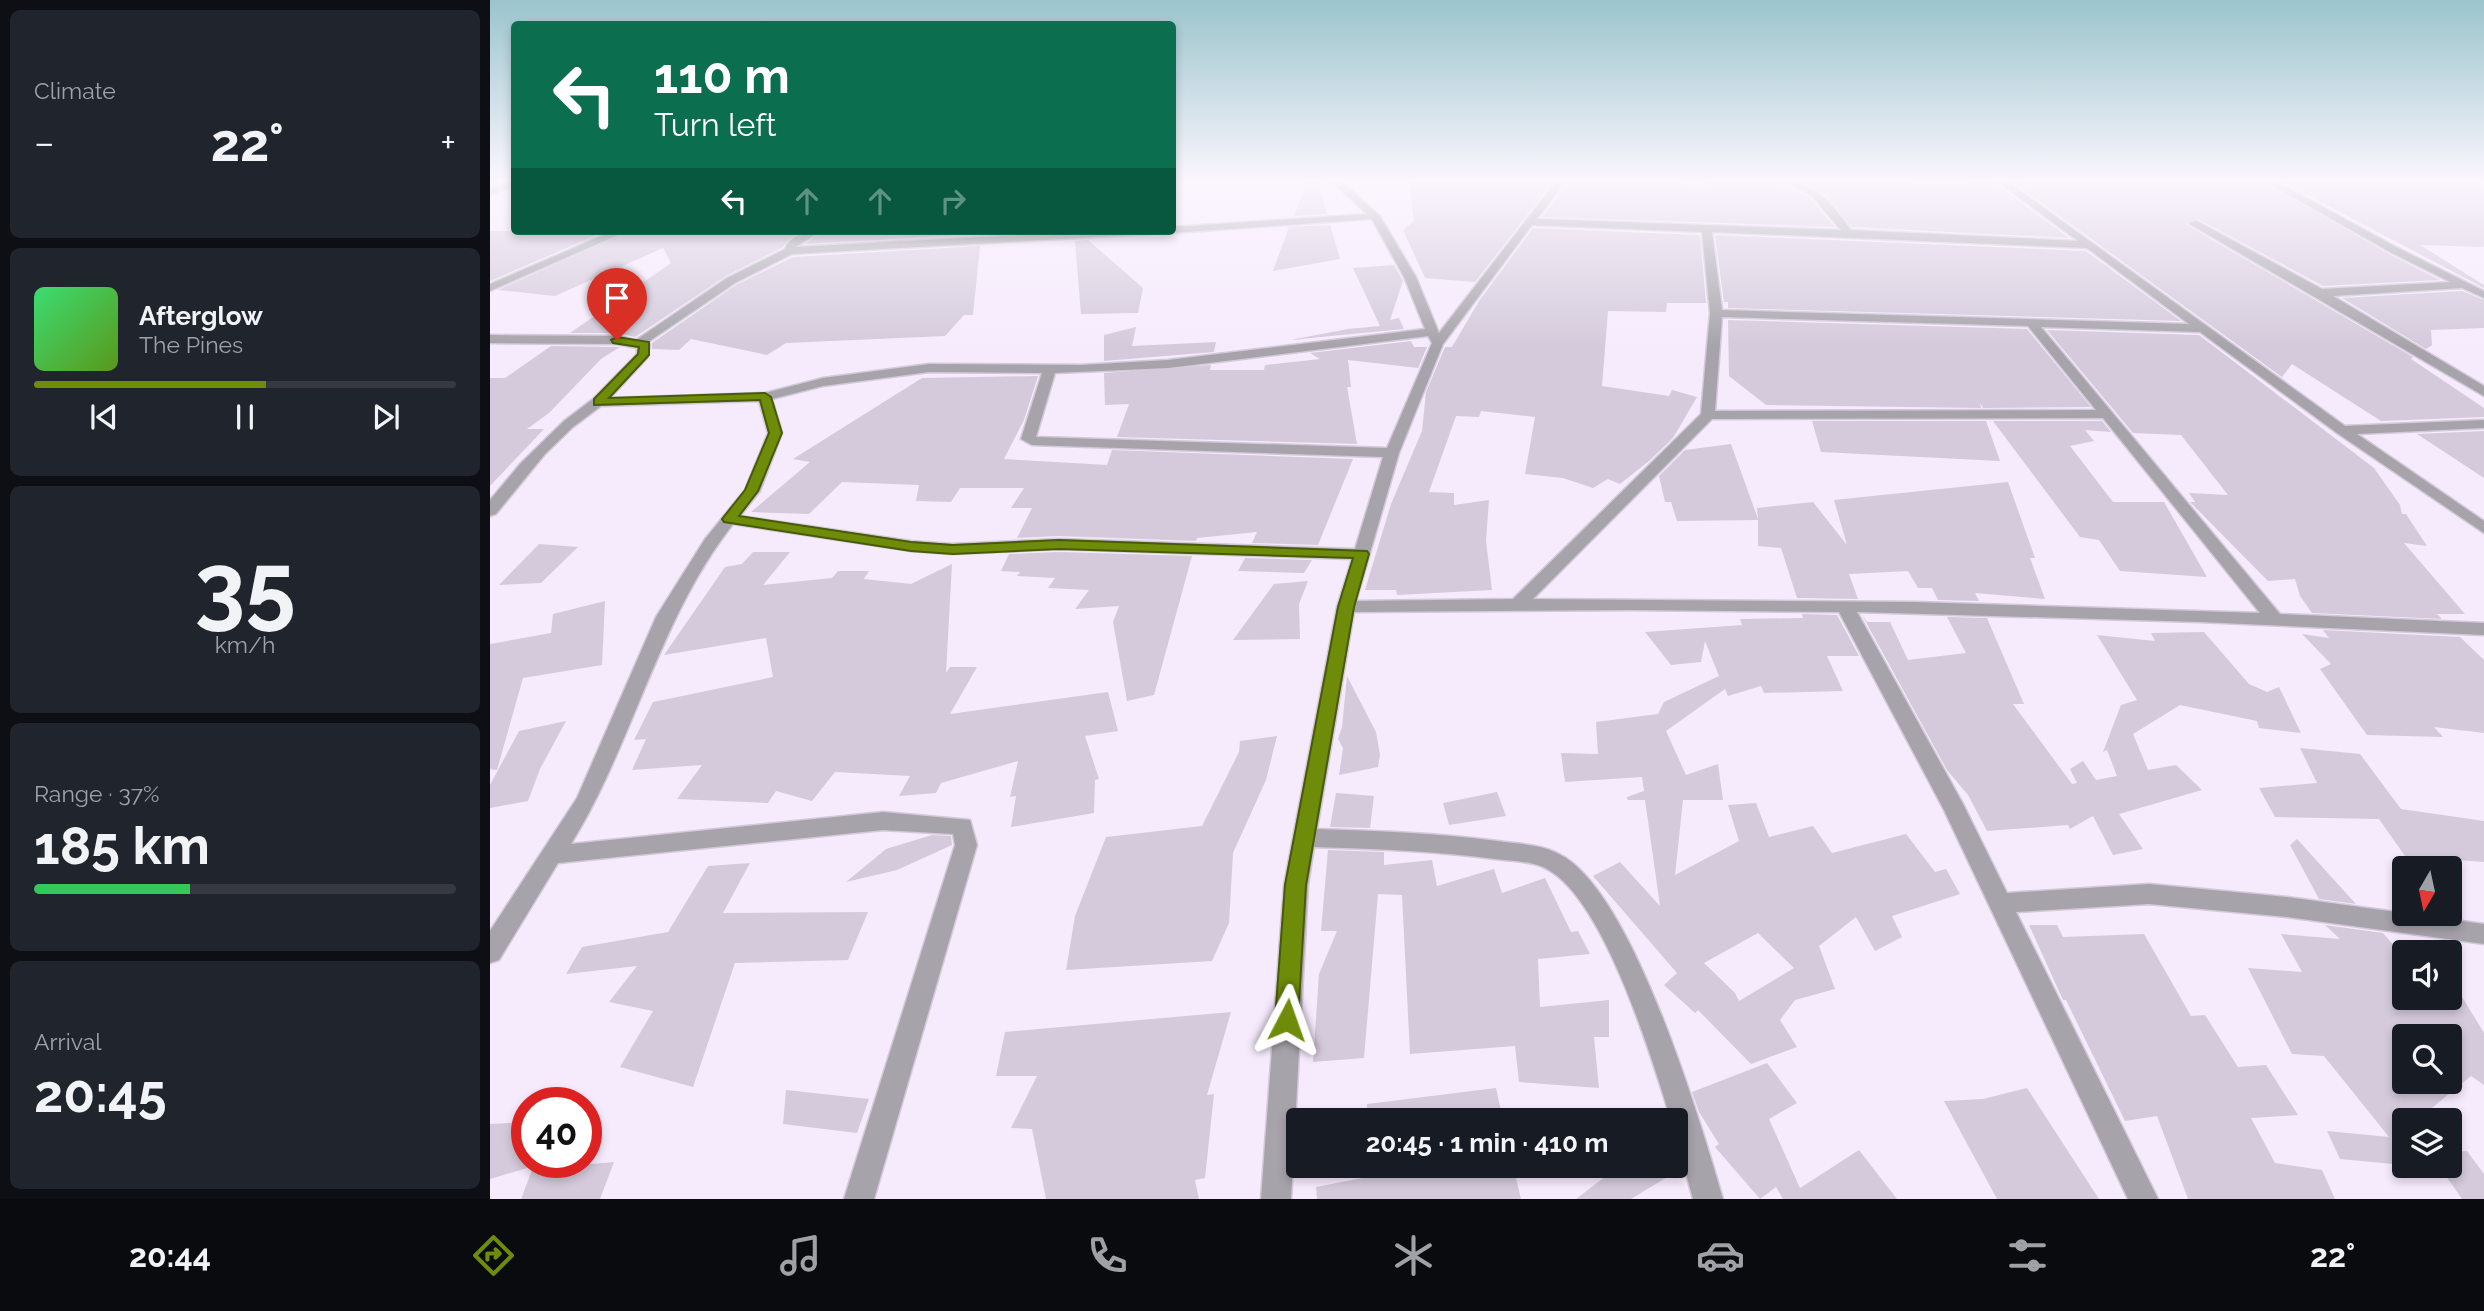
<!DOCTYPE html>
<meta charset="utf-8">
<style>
:root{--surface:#171b24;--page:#20242c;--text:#f1f3f6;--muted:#9ea1a6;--line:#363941;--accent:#6e8c09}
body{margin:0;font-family:Raleway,sans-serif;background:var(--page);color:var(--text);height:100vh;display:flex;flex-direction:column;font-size:26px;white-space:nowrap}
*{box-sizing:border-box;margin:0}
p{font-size:23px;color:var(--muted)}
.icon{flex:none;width:38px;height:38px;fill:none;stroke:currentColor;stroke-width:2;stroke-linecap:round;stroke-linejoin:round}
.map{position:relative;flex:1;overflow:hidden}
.drawer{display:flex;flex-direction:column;gap:10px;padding:10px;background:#0d0f14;width:490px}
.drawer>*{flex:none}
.guide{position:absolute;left:21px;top:21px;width:665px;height:214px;border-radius:7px;box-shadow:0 4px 10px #0003;background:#0b6e4f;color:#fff;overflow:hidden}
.needle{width:46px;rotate:189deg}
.controls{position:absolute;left:1902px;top:856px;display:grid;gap:14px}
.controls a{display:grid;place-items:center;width:70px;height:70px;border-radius:7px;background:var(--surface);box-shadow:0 4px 10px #0003;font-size:35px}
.speed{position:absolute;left:21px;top:1087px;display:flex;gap:14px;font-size:35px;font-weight:700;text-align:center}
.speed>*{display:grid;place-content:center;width:91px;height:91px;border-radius:50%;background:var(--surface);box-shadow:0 4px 10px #0003;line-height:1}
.speed .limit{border:10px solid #d22;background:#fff;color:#111}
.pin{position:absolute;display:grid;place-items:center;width:60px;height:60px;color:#fff;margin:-72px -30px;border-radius:50% 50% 50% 0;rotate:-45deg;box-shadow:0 0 7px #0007}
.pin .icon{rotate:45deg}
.me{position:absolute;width:77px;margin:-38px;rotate:4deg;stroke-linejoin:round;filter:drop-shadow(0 0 5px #0008)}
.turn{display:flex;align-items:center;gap:24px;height:147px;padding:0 28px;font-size:32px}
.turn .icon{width:91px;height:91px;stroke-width:2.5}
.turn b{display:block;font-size:49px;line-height:60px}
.lanes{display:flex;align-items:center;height:66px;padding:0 28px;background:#0003;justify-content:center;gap:35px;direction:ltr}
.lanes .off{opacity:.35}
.big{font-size:52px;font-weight:700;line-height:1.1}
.drawer .tile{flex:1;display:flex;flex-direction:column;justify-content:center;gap:10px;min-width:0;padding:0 24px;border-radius:10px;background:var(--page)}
.drawer .dial{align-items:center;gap:0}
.dial b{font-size:91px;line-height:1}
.song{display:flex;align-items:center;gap:21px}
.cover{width:84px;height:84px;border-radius:10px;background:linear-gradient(135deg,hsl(140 70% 55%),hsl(90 70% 35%))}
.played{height:7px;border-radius:4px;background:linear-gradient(90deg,var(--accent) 55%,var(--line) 55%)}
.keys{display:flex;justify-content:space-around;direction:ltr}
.heat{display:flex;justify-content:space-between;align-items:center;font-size:38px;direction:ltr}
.charge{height:10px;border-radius:5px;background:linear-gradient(90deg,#34c759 37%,var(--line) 0)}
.trip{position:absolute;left:796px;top:1108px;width:402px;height:70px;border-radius:7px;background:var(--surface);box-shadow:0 4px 10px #0003;font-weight:700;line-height:70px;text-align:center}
.menu{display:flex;height:112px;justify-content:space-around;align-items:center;background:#090b0e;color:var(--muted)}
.menu .icon{width:49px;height:49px}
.menu .on{color:var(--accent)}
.menu b{font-size:32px;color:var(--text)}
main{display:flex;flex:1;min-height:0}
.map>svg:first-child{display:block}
.building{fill:#d4cadb;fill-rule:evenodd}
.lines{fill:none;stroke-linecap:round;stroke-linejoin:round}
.minor-casing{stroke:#d3c9d9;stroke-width:3}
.minor{fill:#a7a3aa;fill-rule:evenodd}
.route{fill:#6e8c09;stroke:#485b06;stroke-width:2}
</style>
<main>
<section class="drawer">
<div class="tile"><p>Climate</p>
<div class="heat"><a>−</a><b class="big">22°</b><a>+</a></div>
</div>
<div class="tile">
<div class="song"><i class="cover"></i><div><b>Afterglow</b><p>The Pines</p></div></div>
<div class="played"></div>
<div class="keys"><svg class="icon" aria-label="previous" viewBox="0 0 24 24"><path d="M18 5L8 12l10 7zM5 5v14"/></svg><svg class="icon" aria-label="pause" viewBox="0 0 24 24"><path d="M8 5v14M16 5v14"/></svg><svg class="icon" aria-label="next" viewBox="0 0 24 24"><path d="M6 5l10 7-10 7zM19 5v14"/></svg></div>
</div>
<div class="tile dial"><b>35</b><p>km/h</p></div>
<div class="tile"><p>Range · 37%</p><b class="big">185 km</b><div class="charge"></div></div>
<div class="tile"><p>Arrival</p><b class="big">20:45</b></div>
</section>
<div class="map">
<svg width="1994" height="1199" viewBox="0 0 1994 1199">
<rect width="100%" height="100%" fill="#f6ebfd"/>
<!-- building -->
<path class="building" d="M 818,179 L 827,179 L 837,214 L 804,216 Z
M 919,179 L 1065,179 L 985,282 L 935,278 L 913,230 L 924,221 Z
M 1080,179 L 1153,179 L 1218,186 L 1217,181 L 1259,182 L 1259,179 L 1266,179 L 1300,188 L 1319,197 L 1345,227 L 1052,217 Z
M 1302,179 L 1417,179 L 1423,184 L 1505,183 L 1579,238 L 1362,227 L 1335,195 Z
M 1524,179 L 1769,179 L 1899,254 L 1950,280 L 1833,286 L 1708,219 L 1695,224 L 1923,357 L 1921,359 L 1994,408 L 1994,417 L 1891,421 L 1802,364 L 1792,377 L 1524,183 L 1530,183 Z
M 1787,179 L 1984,179 L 1994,184 L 1994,247 L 1930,245 L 1994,285 L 1994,288 Z
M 840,225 L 850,259 L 783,271 L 799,227 Z
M 1043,228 L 1210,235 L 1216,303 L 1177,303 L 1176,312 L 1118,311 L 1112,386 L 1179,396 L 1182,390 L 1207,397 L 1183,438 L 1159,461 L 1130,484 L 1118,479 L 1103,488 L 1073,478 L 1035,474 L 1045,417 L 991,411 L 989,417 L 966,416 L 939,492 L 964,493 L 964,505 L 999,500 L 996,541 L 1002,590 L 907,595 L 906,590 L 875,590 L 901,504 L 932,431 L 936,392 L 955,347 L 962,347 L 989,301 Z
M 0,231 L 116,231 L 0,281 Z
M 139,231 L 209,232 L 312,232 L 299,239 L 293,247 L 236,276 L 145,337 L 127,333 L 80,333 L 181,263 L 173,248 L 65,296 L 8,290 Z
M 339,231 L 492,231 L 491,234 L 315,244 L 332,232 Z
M 1225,235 L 1596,251 L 1691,321 L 1238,308 L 1238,302 L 1234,302 Z
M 598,240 L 653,288 L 648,313 L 591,314 L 585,241 Z
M 490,246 L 483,315 L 474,315 L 455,336 L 296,343 L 277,355 L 201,339 L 189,350 L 162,349 L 162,343 L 246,285 L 303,257 Z
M 904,265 L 913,281 L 900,320 L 909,318 L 914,329 L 800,340 L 858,329 L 890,326 L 863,268 Z
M 1972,291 L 1994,300 L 1994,328 L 1941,330 L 1942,345 L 1936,349 L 1852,298 Z
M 1238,320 L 1537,329 L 1601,407 L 1493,408 L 1490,403 L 1491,408 L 1276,405 L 1239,376 Z
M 646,327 L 642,346 L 726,342 L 724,352 L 614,361 L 614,335 Z
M 1557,330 L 1709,335 L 1884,468 L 1910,505 L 1912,514 L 1916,514 L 1937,546 L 1914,543 L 1975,614 L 1947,614 L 1952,619 L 1822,613 L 1810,596 L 1805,579 L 1778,581 L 1700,502 L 1705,502 L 1699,493 L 1738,495 L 1691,435 L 1643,433 Z
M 921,341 L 924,347 L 937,347 L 928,368 L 858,360 L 861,387 L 857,387 L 867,444 L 627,437 L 639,404 L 615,405 L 614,373 L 721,365 L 720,370 L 774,370 L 775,365 L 830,359 L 820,353 Z
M 61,346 L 127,347 L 130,347 L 111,359 L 59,413 L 37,429 L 54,429 L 0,486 L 0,378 L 15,378 Z
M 548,376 L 534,420 L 514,459 L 617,465 L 622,450 L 863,459 L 828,545 L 762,543 L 767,532 L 707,538 L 706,541 L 569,536 L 527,538 L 542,508 L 521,508 L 534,488 L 470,488 L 461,502 L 426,501 L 429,485 L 352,482 L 319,514 L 261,512 L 320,462 L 303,459 L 432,378 Z
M 1322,421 L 1496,421 L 1510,461 L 1331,452 Z
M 1503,421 L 1612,421 L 1621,432 L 1595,430 L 1604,441 L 1580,446 L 1623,502 L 1674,502 L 1717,577 L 1630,571 L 1609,540 L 1590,537 Z
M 1994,431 L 1994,478 L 1927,434 Z
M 1241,444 L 1268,519 L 1267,508 L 1323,502 L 1357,545 L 1344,500 L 1518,482 L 1545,558 L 1540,558 L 1555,599 L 1485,593 L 1489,601 L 1448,600 L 1442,588 L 1428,588 L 1418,571 L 1359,574 L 1368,599 L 1307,598 L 1291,548 L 1268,546 L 1268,520 L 1187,521 L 1181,502 L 1175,502 L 1169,476 L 1195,450 Z
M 49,544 L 88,547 L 51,583 L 9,585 Z
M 263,552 L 300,552 L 273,585 L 342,578 L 348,571 L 379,571 L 374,579 L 421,584 L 462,564 L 456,673 L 460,667 L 487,667 L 460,714 L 618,692 L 628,731 L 595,736 L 609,779 L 605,780 L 604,813 L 521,827 L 526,796 L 520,797 L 528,761 L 451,783 L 446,793 L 409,796 L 420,776 L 345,772 L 322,801 L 286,791 L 278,803 L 187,799 L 212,765 L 142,770 L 156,739 L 144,740 L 163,702 L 283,677 L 276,638 L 174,655 L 235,567 L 252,564 Z
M 569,552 L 702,556 L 664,695 L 637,701 L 623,622 L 629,606 L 585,609 L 599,590 L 558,588 L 565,578 L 527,576 L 530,572 L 511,571 L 519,554 Z
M 755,558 L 822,560 L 814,573 L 748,571 Z
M 818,581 L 809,604 L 810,639 L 743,640 L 784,584 Z
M 115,601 L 112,665 L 33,678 L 7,770 L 0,769 L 0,644 L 61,633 L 63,614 Z
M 1312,614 L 1347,615 L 1369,656 L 1337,656 L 1353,691 L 1274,693 L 1271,686 L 1238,696 L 1235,689 L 1176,731 L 1196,775 L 1228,764 L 1233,800 L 1193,800 L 1185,875 L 1249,841 L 1238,805 L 1266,803 L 1279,837 L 1323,826 L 1342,853 L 1416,834 L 1445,872 L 1456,869 L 1470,894 L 1402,916 L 1412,937 L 1385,951 L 1366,917 L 1329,946 L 1345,989 L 1305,1000 L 1290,1020 L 1307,1047 L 1261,1064 L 1208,1010 L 1205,1013 L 1174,985 L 1187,973 L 1103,876 L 1130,862 L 1170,906 L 1155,800 L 1138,800 L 1137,797 L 1154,791 L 1152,777 L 1075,782 L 1071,753 L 1108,754 L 1106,722 L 1168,714 L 1174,702 L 1229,676 L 1215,641 L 1211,662 L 1181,665 L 1155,632 L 1252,625 L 1250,619 L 1313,618 ZM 1268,933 L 1304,968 L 1249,1001 L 1245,993 L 1214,963 Z
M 1372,615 L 1377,622 L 1400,622 L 1418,660 L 1476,653 L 1457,617 L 1497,618 L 1534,704 L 1523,704 L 1582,784 L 1587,783 L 1580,769 L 1593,761 L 1606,780 L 1627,776 L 1617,750 L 1613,752 L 1631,705 L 1647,700 L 1607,635 L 1665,641 L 1661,633 L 1714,632 L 1759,684 L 1777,692 L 1789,687 L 1811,733 L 1769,728 L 1767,721 L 1690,705 L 1643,734 L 1658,770 L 1686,765 L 1712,790 L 1629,814 L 1653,849 L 1623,855 L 1603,816 L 1580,829 L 1578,825 L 1497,831 L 1478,795 L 1457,770 Z
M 1833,630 L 1970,637 L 1994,660 L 1994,733 L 1944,727 L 1953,737 L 1877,735 L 1830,669 L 1841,664 L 1812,634 L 1839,638 Z
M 857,676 L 886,732 L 890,755 L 888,767 L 849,775 L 853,748 L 848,739 L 852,727 Z
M 76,721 L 50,769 L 38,801 L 0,808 L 0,785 L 29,731 Z
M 787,736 L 776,780 L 743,853 L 739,923 L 722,961 L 576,970 L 585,916 L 616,837 L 712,826 L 749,752 L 750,741 Z
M 1810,748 L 1870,754 L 1911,809 L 1994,821 L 1994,862 L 1915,856 L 1889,819 L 1785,817 L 1769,788 L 1827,783 Z
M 1007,792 L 1016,816 L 959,825 L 953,803 Z
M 846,793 L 884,796 L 880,828 L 840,827 Z
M 442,835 L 461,836 L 462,845 L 407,870 L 356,882 L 396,849 Z
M 1807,839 L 1866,904 L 1829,899 L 1800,845 Z
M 838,850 L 894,852 L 894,865 L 942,860 L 947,886 L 1004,869 L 1012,893 L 1055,878 L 1081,932 L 1088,931 L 1100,954 L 1048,959 L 1050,1007 L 1119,1000 L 1119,1037 L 1104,1037 L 1109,1088 L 1029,1082 L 1025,1046 L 920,1054 L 912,895 L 888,894 L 874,1058 L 823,1062 L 829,974 L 847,931 L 831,931 Z
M 260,863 L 233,913 L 378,912 L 358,960 L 245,963 L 203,1087 L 130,1067 L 163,1011 L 119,1002 L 147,966 L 76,974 L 92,947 L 178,932 L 218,866 Z
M 1539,925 L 1567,925 L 1573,937 L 1654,934 L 1701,1016 L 1715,1015 L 1748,1067 L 1776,1065 L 1808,1115 L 1761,1118 L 1785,1163 L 1832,1170 L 1845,1199 L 1698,1199 L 1667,1116 L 1635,1121 L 1576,1000 L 1573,1000 Z
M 1835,925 L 1893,933 L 1907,949 L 1931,952 L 1914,952 L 1914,998 L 1960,998 L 1960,977 L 1994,1033 L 1994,1085 L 1981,1076 L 1932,1116 L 1934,1120 L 1914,1120 L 1914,1165 L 1850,1159 L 1837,1131 L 1899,1137 L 1834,1056 L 1802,1054 L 1758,968 L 1812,972 L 1791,934 L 1850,939 ZM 1914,1036 L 1960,1036 L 1960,1082 L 1914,1082 Z
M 741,1012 L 717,1095 L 724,1094 L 715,1178 L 705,1180 L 709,1199 L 556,1199 L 542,1129 L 521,1128 L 547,1076 L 506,1076 L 515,1032 Z
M 1277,1063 L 1307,1103 L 1279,1119 L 1310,1188 L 1369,1150 L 1407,1199 L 1293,1199 L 1286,1187 L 1270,1199 L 1225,1147 L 1229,1144 L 1209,1112 L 1202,1092 Z
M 1006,1088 L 1013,1120 L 878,1120 L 877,1104 Z
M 1537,1088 L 1609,1199 L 1507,1199 L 1454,1101 L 1493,1099 Z
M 296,1090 L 379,1099 L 367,1133 L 293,1124 Z
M 37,1122 L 37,1168 L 0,1179 L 0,1124 Z
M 1977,1151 L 1994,1174 L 1994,1199 L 1972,1199 L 1951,1169 L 1919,1166 L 1960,1166 L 1960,1152 Z
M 45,1162 L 83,1162 L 79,1166 L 124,1162 L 110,1199 L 31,1199 Z
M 934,1166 L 1023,1166 L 1031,1199 L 827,1199 L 826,1187 Z
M 1129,1166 L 1191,1166 L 1192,1168 L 1141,1199 L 1086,1199 Z"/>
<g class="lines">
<!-- minor casing -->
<g class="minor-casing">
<path id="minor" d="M 24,179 L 24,185 L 0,195 L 0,189 Z
M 839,179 L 849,179 L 890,216 L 926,277 L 949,333 L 1068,179 L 1077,179 L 1047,219 L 1351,230 L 1321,195 L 1301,185 L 1269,179 C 1317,176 1335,194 1361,230 L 1588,241 L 1504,179 L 1514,179 L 1855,426 L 1994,420 L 1994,428 L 1867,434 L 1994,521 L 1994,533 L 1847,433 L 1710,332 L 1551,327 L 1790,614 L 1994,623 L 1994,635 L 1710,622 L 1367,612 L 1473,804 L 1517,893 L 1659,884 L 1797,897 L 1994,924 L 1994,944 L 1797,917 L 1659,904 L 1526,912 L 1668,1199 L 1638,1199 L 1454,810 L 1349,612 L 1140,610 L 864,612 L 827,829 C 887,831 947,833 1007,841 C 1028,844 1050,844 1069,854 C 1142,890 1210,1120 1233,1199 L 1203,1199 L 1186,1138 L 1186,1120 L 1181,1120 C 1162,1059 1113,893 1053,867 C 1039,861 1020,861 1005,859 C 945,851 885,849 824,847 L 818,885 L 801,1199 L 771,1199 L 794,885 L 847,607 L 862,559 L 569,549 L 462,554 L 421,551 L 243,524 C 168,620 144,742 81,844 L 393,812 L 480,820 L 487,845 L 384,1199 L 354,1199 L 465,845 L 463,834 L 393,830 L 68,863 L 9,960 L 0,963 L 0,931 L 87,798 L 166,617 L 215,539 L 255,490 L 278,433 L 269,401 L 111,406 L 83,427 L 55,454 L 6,514 L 0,516 L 0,500 L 31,463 L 74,421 L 103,399 L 147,354 L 147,348 L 127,344 L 0,343 L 0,335 L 127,336 L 146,340 L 237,278 L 295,249 C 300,236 317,231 330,231 L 306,247 L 606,231 L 667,231 L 662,234 L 302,254 L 245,283 L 158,342 L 160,345 L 157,358 L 120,398 L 275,393 L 333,378 L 439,364 L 591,365 L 678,360 L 935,329 L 914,277 L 882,219 L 682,233 L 678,231 L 682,231 L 682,227 L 877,214 ZM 1042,225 L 1212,232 L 1220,313 L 1211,414 L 1023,599 L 866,601 L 909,453 L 953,344 ZM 1222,232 L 1597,248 L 1699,324 L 1232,310 ZM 1232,317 L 1538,326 L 1606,410 L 1225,411 ZM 938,336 L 942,343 L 897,448 L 546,437 L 565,373 L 678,368 ZM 439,372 L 552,373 L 531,439 L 542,445 L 893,457 L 865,549 L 569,539 L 462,544 L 421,541 L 250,516 L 270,491 L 292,433 L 282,399 L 333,386 ZM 1613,418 L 1770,613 L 1425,602 L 1043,599 L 1222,419 Z
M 1771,179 L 1782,179 L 1908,248 L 1994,291 L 1994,298 L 1972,288 L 1843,296 L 1994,386 L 1994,396 L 1698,223 L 1707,221 L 1832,289 L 1960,282 L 1900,252 Z
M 123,231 L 137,231 L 0,291 L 0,284 Z"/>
</g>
<!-- minor -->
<use href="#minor" class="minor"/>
</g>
<!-- sky -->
<linearGradient id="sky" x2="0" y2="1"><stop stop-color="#9bc4cc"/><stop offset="0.52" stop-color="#fbf6fe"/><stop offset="1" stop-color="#fbf6fe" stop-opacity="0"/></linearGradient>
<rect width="1994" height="347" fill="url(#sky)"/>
<!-- route -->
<path class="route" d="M 127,337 L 159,342 L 159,355 L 119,398 L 275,393 L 281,397 L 292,433 L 268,491 L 249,516 L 421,542 L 463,545 L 569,540 L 877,551 L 879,554 L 864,607 L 816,885 L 808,1020 L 805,1028 L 797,1031 L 788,1028 L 785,1020 L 795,885 L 848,607 L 863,558 L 569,549 L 463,554 L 421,551 L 234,522 L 232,519 L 255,490 L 279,433 L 270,400 L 104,405 L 104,399 L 148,354 L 149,347 L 123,343 L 121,340 Z"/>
</svg>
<div class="controls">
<a><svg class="needle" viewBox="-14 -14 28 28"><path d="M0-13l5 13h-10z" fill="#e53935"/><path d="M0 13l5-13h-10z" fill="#9ea1a6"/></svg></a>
<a><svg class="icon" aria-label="sound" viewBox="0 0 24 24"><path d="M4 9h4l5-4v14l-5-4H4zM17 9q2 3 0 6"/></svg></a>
<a><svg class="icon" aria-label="search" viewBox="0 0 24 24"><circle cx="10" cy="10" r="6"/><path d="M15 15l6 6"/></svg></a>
<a><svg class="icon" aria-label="layers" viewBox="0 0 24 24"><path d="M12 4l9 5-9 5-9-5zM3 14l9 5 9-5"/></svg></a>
</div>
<div class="speed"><div class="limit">40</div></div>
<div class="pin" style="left:127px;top:340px;background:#d93025"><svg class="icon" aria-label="arrive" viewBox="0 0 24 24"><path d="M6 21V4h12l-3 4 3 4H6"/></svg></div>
<svg class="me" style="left:797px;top:1020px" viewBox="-20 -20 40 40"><path d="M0-17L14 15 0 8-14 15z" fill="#6e8c09" stroke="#fff" stroke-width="4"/></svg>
<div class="trip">20:45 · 1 min · 410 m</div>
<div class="guide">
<div class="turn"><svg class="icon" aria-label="left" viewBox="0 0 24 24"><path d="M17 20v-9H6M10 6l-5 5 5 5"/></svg><div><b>110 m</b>Turn left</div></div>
<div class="lanes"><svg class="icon" aria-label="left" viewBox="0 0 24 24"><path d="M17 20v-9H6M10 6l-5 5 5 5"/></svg><svg class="icon off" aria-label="ahead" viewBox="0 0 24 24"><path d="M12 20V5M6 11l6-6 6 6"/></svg><svg class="icon off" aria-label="ahead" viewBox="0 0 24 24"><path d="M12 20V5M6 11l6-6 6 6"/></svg><svg class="icon off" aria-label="right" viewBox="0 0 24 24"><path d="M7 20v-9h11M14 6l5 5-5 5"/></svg></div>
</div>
</div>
</main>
<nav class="menu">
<b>20:44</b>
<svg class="icon on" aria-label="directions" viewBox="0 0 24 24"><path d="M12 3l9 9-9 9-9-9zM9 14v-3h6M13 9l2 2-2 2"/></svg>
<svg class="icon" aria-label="music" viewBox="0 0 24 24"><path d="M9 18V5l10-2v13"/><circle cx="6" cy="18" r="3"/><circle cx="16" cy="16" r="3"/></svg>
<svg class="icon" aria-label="phone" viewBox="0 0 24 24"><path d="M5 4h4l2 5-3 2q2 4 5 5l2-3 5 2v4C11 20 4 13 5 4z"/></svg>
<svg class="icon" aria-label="climate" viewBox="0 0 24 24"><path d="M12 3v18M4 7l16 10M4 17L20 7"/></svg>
<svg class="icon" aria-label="car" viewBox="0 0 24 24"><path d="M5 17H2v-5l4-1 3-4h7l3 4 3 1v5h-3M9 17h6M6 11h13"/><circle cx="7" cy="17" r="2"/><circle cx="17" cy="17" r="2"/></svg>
<svg class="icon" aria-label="filters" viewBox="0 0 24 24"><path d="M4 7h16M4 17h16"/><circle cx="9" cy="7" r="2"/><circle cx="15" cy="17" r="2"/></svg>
<b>22°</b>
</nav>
